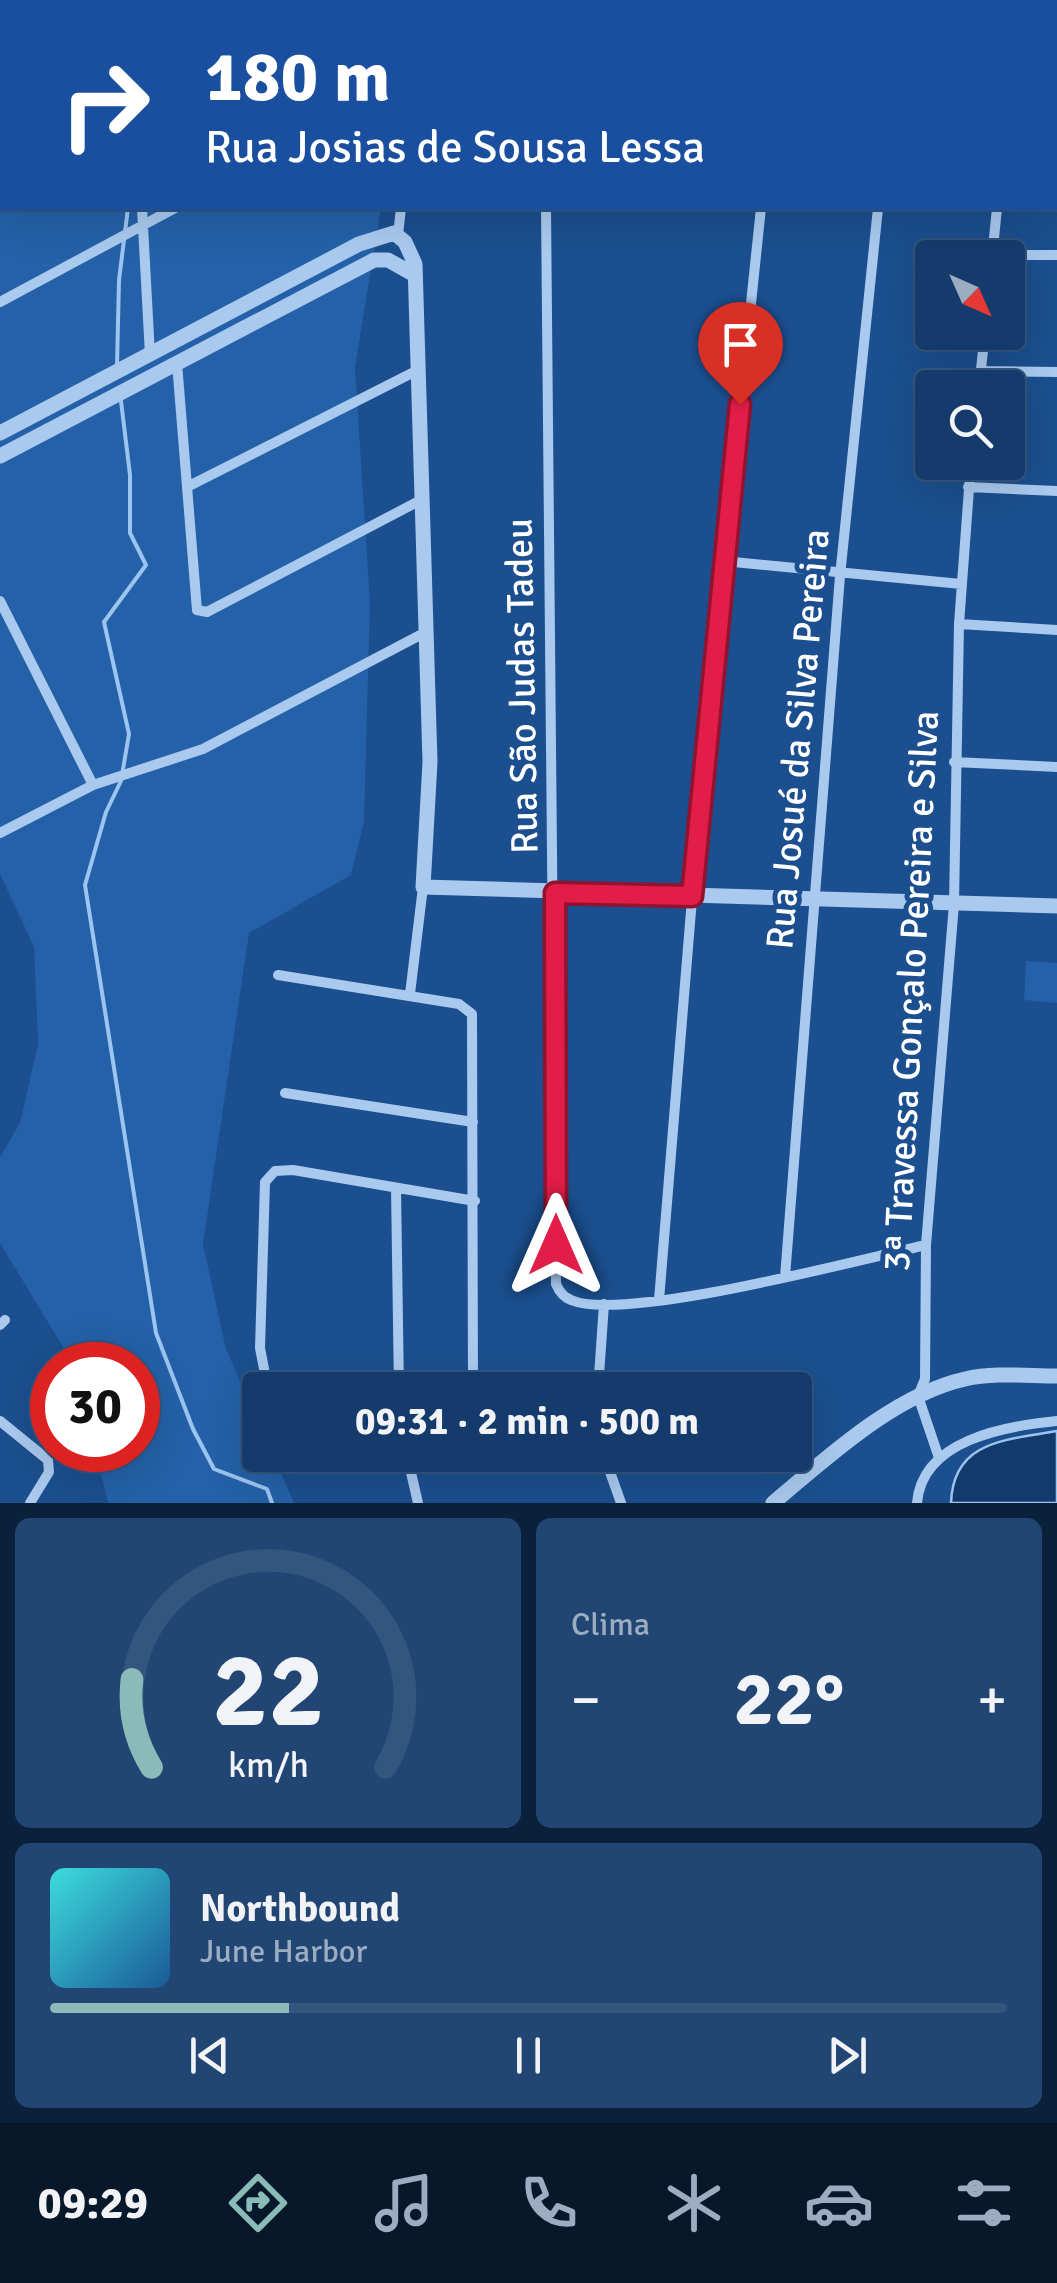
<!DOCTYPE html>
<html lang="pt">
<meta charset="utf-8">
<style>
:root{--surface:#143b6b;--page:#214673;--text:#f1f3f6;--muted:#9dadc1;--line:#33557e;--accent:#8bbbb9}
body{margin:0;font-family:Signika,sans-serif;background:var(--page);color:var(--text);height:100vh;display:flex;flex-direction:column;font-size:38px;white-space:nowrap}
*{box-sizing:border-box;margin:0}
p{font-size:32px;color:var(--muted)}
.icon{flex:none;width:55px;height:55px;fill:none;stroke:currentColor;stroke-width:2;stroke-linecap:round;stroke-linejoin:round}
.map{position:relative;height:1503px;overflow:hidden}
.sheet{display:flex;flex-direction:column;gap:15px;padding:15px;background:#0b203b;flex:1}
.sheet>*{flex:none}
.hud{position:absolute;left:0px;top:0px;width:1058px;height:210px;box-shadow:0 10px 40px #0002,0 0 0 2px var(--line);background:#1a4fa0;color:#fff;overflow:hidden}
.needle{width:65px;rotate:135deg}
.tools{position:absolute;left:915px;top:240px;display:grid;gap:20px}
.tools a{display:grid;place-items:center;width:110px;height:110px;border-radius:10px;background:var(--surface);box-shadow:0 10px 40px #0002,0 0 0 2px var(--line);font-size:50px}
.speed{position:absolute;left:30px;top:1342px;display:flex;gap:20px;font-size:50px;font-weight:700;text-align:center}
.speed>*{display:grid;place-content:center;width:130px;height:130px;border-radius:50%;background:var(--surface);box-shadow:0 10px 40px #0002,0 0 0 2px var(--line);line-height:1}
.speed .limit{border:15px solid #d22;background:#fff;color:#111}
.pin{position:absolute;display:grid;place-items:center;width:85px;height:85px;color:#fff;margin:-102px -42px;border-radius:50% 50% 50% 0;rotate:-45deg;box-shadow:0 0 10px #0007}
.pin .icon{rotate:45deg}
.me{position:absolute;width:110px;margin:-55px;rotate:0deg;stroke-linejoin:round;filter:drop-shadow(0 0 8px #0008)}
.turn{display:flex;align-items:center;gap:35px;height:210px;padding:0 40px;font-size:45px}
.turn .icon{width:130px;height:130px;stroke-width:2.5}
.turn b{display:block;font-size:70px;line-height:85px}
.big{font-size:75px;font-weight:800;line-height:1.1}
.sheet .tile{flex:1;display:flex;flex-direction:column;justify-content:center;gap:15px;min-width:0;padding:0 35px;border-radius:15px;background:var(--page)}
.sheet .dial{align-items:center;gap:0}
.dial svg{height:260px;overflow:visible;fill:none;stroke:var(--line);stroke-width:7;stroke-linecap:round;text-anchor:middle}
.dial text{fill:var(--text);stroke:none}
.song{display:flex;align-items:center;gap:30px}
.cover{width:120px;height:120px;border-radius:15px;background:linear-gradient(135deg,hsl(180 70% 55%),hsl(210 70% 35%))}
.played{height:10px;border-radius:5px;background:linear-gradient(90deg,var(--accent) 25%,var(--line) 25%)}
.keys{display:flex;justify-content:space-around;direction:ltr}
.heat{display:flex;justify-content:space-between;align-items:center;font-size:55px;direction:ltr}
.sheet .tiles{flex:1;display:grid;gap:15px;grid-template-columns:1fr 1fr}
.tile:last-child{grid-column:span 2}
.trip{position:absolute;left:242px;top:1372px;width:570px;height:100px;border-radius:10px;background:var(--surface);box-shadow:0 10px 40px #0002,0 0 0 2px var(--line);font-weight:800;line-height:100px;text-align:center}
.menu{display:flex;height:160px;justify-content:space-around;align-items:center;background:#08182b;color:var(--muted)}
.menu .icon{width:70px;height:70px}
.menu .selected{color:var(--accent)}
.menu b{font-size:45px;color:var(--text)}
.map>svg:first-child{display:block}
.green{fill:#2461a8}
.water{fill:#123a6d;stroke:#9cc4f0;stroke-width:2.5}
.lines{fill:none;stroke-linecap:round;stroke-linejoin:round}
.stream{stroke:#9cc4f0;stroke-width:4}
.minor{stroke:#a9c9ee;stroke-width:10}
.tertiary{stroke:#a9c9ee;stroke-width:15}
.route-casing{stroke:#92132f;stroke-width:25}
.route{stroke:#e11d48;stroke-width:18}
.labels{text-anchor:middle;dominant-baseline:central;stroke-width:10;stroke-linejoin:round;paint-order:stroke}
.street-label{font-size:38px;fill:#fff;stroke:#1b4f8f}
</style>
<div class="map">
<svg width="1057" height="1503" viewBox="0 0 1057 1503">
<rect width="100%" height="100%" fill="#1b4f8f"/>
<!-- green -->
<path class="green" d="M 0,0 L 439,0 L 2,2 L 2,208 L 381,208 L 355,367 L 370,604 L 364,821 L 351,875 L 249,933 L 203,1244 L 226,1349 L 260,1426 L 260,1455 L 273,1455 L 294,1503 L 108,1503 L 95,1450 L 138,1450 L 138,1365 L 74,1365 L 0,1243 L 0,1157 L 20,1123 L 38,1044 L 34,947 L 0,874 Z
M 1026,961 L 1057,963 L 1057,1003 L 1024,1000 Z"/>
<!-- water -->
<path class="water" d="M 1057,1431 L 1057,1503 L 951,1503 C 953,1440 1007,1440 1057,1431 Z"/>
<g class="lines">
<!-- stream -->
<path class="stream" d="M 145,0 L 145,2
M 117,366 L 119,280 L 128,208
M 121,401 L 130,475 L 130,533 L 146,565 L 104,622 L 129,734 L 121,781 L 106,812 L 85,885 L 156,1333 L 193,1429 L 214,1469 L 267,1489 L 272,1503"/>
<!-- minor -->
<path class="minor" d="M 69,0 L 71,2
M 154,0 L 154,2
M 544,0 L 544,2
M 192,2 L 197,0
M 413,2 L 413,0
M 784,2 L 784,0
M 901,2 L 901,0
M 1017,2 L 1017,0
M 1055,13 L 1057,13
M 0,90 L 2,88
M 1055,134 L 1057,134
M 0,169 L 2,167
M 142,208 L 150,355
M 546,208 L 556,1284 C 559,1291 563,1297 571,1300 C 623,1323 861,1259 926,1245
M 398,235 L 401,208
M 992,255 L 1057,255
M 992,258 L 997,208
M 0,302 L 175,208
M 177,363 L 197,610 L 207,612 L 421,500
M 981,371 L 1057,372
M 979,388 L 985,332
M 187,487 L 416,371
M 968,487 L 1057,491
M 723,561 L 961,584
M 0,601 L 93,785
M 959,624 L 1057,630
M 954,762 L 1057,767
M 0,833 L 93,785 L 203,749 L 426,632
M 278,975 L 459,1004 L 472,1014 L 473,1390
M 410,994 L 423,887
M 285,1093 L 473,1122
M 396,1188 L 399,1390
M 785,1277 L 840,576 L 878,208
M 659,1300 L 705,741 L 761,208
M 0,1325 L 5,1320
M 417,1390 L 285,1384 L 265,1374 L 260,1348 L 265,1182 L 275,1171 L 293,1170 L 475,1201
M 598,1390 L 604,1304
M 0,1421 L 48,1460 L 49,1472 L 30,1503
M 407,1455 L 418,1503
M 604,1455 L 621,1503
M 939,1458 L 918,1396 L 925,1379 L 926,1245 L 954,904 L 959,624 L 971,462
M 917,1503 C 922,1440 1005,1426 1057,1421"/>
<!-- tertiary -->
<path class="tertiary" d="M 0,433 L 359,244 L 394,233 L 405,242 L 415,264 L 430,762 L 423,887 L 1057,906
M 0,456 L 374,260 L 388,260 L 413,274
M 773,1503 C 828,1457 894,1395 965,1379 C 994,1372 1028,1376 1057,1376"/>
</g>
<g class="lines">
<!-- route casing -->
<g class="route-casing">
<path id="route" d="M 556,1245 L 555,893 L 692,896 L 740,404"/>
</g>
<!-- route -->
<use href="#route" class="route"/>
</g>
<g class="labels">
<!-- street labels -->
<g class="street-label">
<text transform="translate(522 686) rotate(-91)">Rua São Judas Tadeu</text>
<text transform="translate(798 739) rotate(-85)">Rua Josué da Silva Pereira</text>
<text transform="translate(911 991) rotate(-87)">3ª Travessa Gonçalo Pereira e Silva</text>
</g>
</g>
</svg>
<div class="tools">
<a><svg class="needle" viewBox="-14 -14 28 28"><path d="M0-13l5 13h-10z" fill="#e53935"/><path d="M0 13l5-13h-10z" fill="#9dadc1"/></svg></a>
<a><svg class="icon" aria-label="search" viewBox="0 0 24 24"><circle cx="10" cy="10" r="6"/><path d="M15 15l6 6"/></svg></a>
</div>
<div class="speed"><div class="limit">30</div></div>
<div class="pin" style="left:740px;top:404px;background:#d93025"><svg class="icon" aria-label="arrive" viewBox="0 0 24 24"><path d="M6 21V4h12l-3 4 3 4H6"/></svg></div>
<svg class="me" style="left:556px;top:1245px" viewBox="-20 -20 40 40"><path d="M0-17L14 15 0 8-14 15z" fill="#e11d48" stroke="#fff" stroke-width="4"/></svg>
<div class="trip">09:31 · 2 min · 500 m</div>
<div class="hud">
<div class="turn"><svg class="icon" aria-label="right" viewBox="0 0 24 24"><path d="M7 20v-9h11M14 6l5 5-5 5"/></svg><div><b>180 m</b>Rua Josias de Sousa Lessa</div></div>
</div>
</div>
<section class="sheet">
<div class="tiles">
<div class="tile dial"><svg viewBox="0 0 100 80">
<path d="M14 69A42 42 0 1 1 86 69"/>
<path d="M14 69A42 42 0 0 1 8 42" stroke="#8bbbb9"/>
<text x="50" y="56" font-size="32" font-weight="700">22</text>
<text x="50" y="72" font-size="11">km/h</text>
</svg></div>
<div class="tile"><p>Clima</p>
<div class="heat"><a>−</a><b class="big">22°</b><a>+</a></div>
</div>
<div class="tile">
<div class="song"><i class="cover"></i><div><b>Northbound</b><p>June Harbor</p></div></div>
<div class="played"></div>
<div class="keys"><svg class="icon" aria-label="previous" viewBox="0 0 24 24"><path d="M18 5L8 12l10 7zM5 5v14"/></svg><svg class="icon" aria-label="pause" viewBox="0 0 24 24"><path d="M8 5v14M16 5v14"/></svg><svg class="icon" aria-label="next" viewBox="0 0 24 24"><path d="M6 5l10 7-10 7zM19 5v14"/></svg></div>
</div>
</div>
</section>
<nav class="menu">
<b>09:29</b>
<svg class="icon selected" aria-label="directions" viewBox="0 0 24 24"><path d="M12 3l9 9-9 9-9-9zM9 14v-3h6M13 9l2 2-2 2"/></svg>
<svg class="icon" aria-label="music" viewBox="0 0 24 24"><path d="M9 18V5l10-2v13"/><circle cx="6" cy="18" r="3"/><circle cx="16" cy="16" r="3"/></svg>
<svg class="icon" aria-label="phone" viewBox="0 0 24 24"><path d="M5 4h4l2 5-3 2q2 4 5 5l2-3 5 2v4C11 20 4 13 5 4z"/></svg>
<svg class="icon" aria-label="climate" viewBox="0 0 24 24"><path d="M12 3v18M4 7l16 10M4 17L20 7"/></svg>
<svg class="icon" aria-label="car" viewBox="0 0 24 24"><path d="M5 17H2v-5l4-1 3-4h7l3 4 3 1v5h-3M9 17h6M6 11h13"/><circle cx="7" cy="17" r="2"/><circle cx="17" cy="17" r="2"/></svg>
<svg class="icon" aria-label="filters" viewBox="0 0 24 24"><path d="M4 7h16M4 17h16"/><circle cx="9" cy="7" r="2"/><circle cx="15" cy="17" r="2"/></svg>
</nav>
